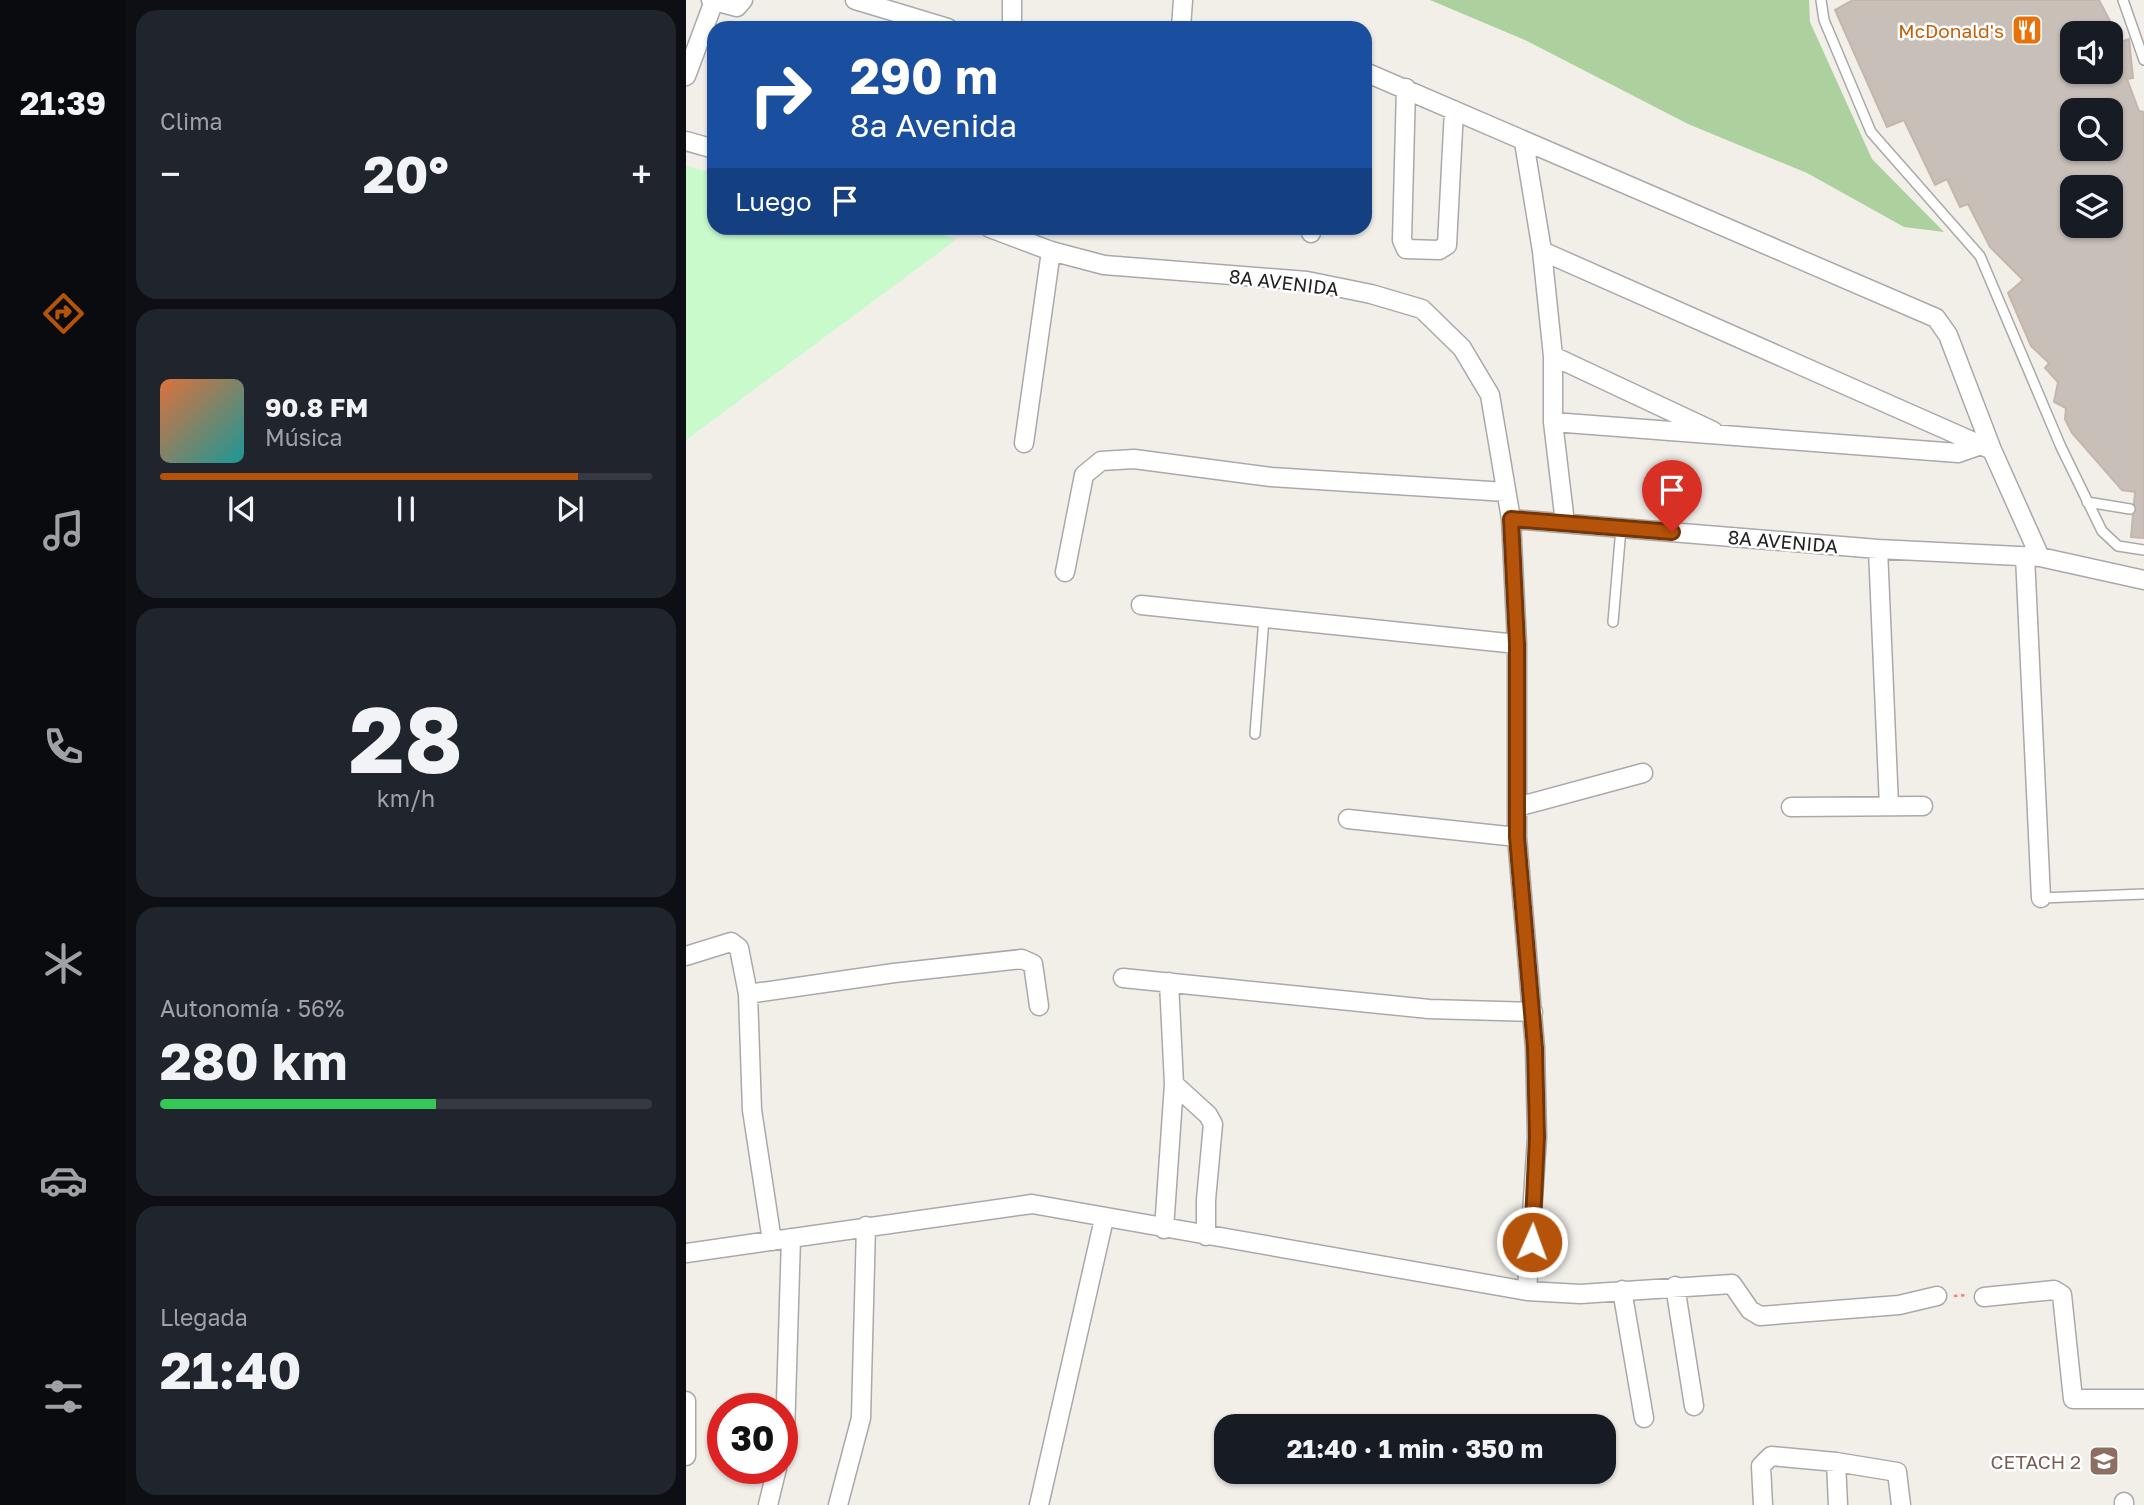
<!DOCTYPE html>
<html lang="es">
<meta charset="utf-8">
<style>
:root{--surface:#171b24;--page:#20242c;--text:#f1f3f6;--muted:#9ea1a6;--line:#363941;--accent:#b45309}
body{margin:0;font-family:"Golos Text",sans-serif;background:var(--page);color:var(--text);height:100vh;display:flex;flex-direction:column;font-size:26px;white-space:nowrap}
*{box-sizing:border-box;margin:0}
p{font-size:23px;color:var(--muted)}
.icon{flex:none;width:38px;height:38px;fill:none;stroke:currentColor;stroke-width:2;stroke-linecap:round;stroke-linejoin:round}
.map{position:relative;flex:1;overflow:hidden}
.details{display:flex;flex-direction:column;gap:10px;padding:10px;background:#0d0f14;width:560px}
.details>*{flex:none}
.hud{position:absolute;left:21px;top:21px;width:665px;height:214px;border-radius:21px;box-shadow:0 2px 5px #0004;background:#1a4fa0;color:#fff;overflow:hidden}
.tools{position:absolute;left:1374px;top:21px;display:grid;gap:14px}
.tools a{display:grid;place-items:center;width:63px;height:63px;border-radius:14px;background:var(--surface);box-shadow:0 2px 5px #0004;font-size:35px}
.speed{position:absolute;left:21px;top:1393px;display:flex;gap:14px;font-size:35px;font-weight:700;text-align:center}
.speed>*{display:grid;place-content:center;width:91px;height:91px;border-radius:50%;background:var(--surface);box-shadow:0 2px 5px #0004;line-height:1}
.speed .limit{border:10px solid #d22;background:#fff;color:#111}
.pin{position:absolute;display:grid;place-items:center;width:60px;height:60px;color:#fff;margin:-72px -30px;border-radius:50% 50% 50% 0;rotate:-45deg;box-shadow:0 0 7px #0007}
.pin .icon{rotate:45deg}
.me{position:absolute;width:77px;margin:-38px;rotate:2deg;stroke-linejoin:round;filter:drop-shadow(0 0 5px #0008)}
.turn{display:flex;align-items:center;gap:24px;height:147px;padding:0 28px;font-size:32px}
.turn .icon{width:91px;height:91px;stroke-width:2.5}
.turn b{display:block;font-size:49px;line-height:60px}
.then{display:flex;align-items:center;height:66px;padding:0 28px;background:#0003;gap:14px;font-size:26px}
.big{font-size:52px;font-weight:700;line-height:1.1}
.details .tile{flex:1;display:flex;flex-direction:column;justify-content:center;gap:10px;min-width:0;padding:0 24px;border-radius:21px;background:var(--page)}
.details .dial{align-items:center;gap:0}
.dial b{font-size:91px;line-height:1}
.song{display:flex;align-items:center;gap:21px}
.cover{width:84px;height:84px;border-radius:10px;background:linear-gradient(135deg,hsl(20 70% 55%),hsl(180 70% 35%))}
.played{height:7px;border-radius:4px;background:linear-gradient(90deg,var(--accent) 85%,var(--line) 85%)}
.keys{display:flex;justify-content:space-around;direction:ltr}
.heat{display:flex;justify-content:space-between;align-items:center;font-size:38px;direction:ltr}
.charge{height:10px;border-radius:5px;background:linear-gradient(90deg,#34c759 56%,var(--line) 0)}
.trip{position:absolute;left:528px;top:1414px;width:402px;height:70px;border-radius:21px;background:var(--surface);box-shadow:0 2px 5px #0004;font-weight:700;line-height:70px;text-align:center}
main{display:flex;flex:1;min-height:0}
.tab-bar{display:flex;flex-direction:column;width:126px;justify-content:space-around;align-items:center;background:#090b0e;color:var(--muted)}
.tab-bar .icon{width:49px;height:49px}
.tab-bar .on{color:var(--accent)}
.tab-bar b{font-size:32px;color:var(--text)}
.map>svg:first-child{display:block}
.forest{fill:#add19e}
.park{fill:#c8facc}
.building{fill:#c7bfb8;stroke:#c4b6ab;stroke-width:2;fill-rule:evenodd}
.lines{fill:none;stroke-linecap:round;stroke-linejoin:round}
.service-casing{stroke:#a9a9a9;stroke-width:12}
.minor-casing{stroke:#a9a9a9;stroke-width:21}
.path{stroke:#fa8072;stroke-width:2.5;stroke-dasharray:3.5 3.5;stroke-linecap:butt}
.service{stroke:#fff;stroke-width:9}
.minor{stroke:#fff;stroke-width:18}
.route-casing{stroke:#753606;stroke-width:18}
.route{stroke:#b45309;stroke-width:12}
.labels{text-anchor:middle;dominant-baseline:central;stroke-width:5;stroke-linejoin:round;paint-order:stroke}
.food-label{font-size:19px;fill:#c56008;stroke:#fff;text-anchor:end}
.street-label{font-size:19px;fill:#222;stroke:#fff}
.education-label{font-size:19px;fill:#785e54;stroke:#fff;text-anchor:end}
</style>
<main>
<nav class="tab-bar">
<b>21:39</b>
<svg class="icon on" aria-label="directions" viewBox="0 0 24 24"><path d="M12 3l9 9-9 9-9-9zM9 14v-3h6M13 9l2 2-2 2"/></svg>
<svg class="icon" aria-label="music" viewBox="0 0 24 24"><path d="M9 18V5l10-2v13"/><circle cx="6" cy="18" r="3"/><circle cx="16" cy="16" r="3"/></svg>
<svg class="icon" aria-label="phone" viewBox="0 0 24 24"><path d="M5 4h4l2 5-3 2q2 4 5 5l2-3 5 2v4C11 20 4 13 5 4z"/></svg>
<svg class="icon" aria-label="climate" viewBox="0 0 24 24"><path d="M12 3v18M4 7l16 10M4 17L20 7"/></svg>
<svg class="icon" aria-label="car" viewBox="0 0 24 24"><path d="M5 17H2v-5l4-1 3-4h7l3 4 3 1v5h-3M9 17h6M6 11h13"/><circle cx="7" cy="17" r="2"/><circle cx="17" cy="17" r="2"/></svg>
<svg class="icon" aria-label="filters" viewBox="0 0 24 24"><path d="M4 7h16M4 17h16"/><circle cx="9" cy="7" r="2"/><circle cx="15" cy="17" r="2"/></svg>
</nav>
<section class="details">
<div class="tile"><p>Clima</p>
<div class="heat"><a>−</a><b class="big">20°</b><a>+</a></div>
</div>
<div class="tile">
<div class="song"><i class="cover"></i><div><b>90.8 FM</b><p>Música</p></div></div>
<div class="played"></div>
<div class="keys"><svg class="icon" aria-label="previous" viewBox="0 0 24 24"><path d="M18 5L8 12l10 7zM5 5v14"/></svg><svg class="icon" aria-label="pause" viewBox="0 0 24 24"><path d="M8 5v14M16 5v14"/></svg><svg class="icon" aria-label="next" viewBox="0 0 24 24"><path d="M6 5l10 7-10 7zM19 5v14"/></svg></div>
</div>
<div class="tile dial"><b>28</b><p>km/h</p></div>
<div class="tile"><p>Autonomía · 56%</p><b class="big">280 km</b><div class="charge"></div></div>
<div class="tile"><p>Llegada</p><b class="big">21:40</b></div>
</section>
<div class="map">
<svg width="1458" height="1505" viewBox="0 0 1458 1505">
<rect width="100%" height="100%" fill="#f2efe9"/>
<!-- forest -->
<path class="forest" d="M 744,0 L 1123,0 L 1124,22 L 1186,159 L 1258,232 L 1218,227 L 1121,173 L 1002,124 L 841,41 Z"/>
<!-- park -->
<path class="park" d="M 0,166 L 28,173 L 28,228 L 230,228 L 271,239 L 0,440 Z"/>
<!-- building -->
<path class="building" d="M 1167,0 L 1413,0 L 1435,42 L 1443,39 L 1447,78 L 1441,79 L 1453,111 L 1458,112 L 1458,538 L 1445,537 L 1449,492 L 1436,490 L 1386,433 L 1379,419 L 1380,408 L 1368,402 L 1372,382 L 1359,368 L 1363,363 L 1345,346 L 1322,293 L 1337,280 L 1304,247 L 1282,204 L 1274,207 L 1261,179 L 1249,185 L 1218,120 L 1201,127 L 1149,10 ZM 1386,33 L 1424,33 L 1424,72 L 1386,72 ZM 1386,110 L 1424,110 L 1424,149 L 1386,149 ZM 1386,187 L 1424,187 L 1424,226 L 1386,226 Z"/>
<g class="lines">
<!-- service casing -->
<g class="service-casing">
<path id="service" d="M 1135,0 L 1138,20 L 1185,132 L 1294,256 L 1375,447 L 1416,531 L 1432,546 L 1458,550
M 1437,0 L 1458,60
M 1401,502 L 1444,509
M 927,622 L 935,528
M 569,734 L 578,618
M 1355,898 L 1458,894"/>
</g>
<!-- minor casing -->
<g class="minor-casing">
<path id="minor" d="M 25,0 L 51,7 L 57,0
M 169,0 L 262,28
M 326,0 L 326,28
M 495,28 L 497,0
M 679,72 L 1250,318 L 1262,335 L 1306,450 L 1354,557
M 0,76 L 28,1
M 720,88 L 716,240 L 720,249 L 753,250 L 761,245 L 768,110
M 0,141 L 28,149
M 838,142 L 856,251 L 867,356 L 867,422 L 879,523
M 304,228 L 365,251 L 418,265 L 621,281 L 685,294 L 736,309 L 776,348 L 804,395 L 825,519 L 831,644 L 831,837 L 849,1048 L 851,1137 L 841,1291
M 625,233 L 625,228
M 856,251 L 1306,450
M 867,356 L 1027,431
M 867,422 L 1272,453 L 1295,445
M 338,443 L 365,251
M 825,519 L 1192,549 L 1354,557 L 1458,580
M 1192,549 L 1203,806
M 1339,556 L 1355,898
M 379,572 L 398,475 L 415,461 L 448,459 L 585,477 L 820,492
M 455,605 L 831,644
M 831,807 L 957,773
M 1105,807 L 1237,806
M 662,819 L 831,837
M 0,956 L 45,942 L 53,948 L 62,994 L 66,1110 L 86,1241
M 437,978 L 743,1009 L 847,1012
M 62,994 L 208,973 L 336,959 L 347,964 L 353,1006
M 488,1084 L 522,1115 L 527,1124 L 520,1200 L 520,1236
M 478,1229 L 488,1084 L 483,982
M 0,1253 L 346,1204 L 841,1291 L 894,1294 L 1046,1284 L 1064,1310 L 1074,1316 L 1213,1305 L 1251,1296
M 989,1286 L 1008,1406
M 936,1290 L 958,1418
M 1298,1297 L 1368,1290 L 1376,1295 L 1387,1399 L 1458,1399
M 0,1401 L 0,1456
M 96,1447 L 99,1434 L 105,1238
M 1150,1462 L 1152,1505
M 1438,1502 L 1438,1505
M 82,1505 L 91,1468
M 152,1505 L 175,1418 L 180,1226
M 353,1505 L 418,1219
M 1077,1505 L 1075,1466 L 1085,1456 L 1150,1462 L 1211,1472 L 1215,1505"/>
</g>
<!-- path -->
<path class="path" d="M 1268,1296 L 1282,1295"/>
<!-- service -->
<use href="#service" class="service"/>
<!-- minor -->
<use href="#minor" class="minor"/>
</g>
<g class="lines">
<!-- route casing -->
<g class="route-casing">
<path id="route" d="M 846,1242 L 851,1137 L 849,1048 L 831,837 L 831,644 L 825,519 L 986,532"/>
</g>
<!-- route -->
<use href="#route" class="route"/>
</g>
<!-- icons -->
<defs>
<g id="restaurant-square" transform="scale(1.575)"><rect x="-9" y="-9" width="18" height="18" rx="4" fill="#e8710a" stroke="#fff"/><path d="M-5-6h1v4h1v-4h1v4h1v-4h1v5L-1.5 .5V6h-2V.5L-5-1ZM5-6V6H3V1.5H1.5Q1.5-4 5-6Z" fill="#fff"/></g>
<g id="school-square" transform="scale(1.575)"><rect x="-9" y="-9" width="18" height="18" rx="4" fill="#8d6e63" stroke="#fff"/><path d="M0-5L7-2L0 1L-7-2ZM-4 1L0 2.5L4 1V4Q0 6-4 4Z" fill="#fff"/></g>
</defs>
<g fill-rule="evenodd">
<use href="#restaurant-square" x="1341" y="30"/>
<use href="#school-square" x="1418" y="1461"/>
</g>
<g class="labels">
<!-- food labels -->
<g class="food-label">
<text x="1318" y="30">McDonald's</text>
</g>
<!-- street labels -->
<g class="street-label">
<text transform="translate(598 282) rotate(7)">8A AVENIDA</text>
<text transform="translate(1097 541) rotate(5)">8A AVENIDA</text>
</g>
<!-- education labels -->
<g class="education-label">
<text x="1395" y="1461">CETACH 2</text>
</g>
</g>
</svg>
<div class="tools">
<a><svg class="icon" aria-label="sound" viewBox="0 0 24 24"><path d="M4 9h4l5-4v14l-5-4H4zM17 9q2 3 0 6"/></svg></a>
<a><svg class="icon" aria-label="search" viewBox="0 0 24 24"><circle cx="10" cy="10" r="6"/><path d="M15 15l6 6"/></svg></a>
<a><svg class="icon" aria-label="layers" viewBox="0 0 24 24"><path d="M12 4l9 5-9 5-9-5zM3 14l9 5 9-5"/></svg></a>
</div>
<div class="speed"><div class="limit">30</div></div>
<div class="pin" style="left:986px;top:532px;background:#d93025"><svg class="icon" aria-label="arrive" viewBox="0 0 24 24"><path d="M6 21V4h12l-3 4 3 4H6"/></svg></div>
<svg class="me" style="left:846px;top:1242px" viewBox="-20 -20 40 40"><circle r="17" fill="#b45309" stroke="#fff" stroke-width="3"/><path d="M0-11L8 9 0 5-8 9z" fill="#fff"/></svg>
<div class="trip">21:40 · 1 min · 350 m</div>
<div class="hud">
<div class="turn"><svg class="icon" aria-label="right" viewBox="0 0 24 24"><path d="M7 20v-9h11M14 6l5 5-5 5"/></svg><div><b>290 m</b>8a Avenida</div></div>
<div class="then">Luego<svg class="icon" aria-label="arrive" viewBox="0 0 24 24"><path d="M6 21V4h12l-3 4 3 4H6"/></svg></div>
</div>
</div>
</main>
